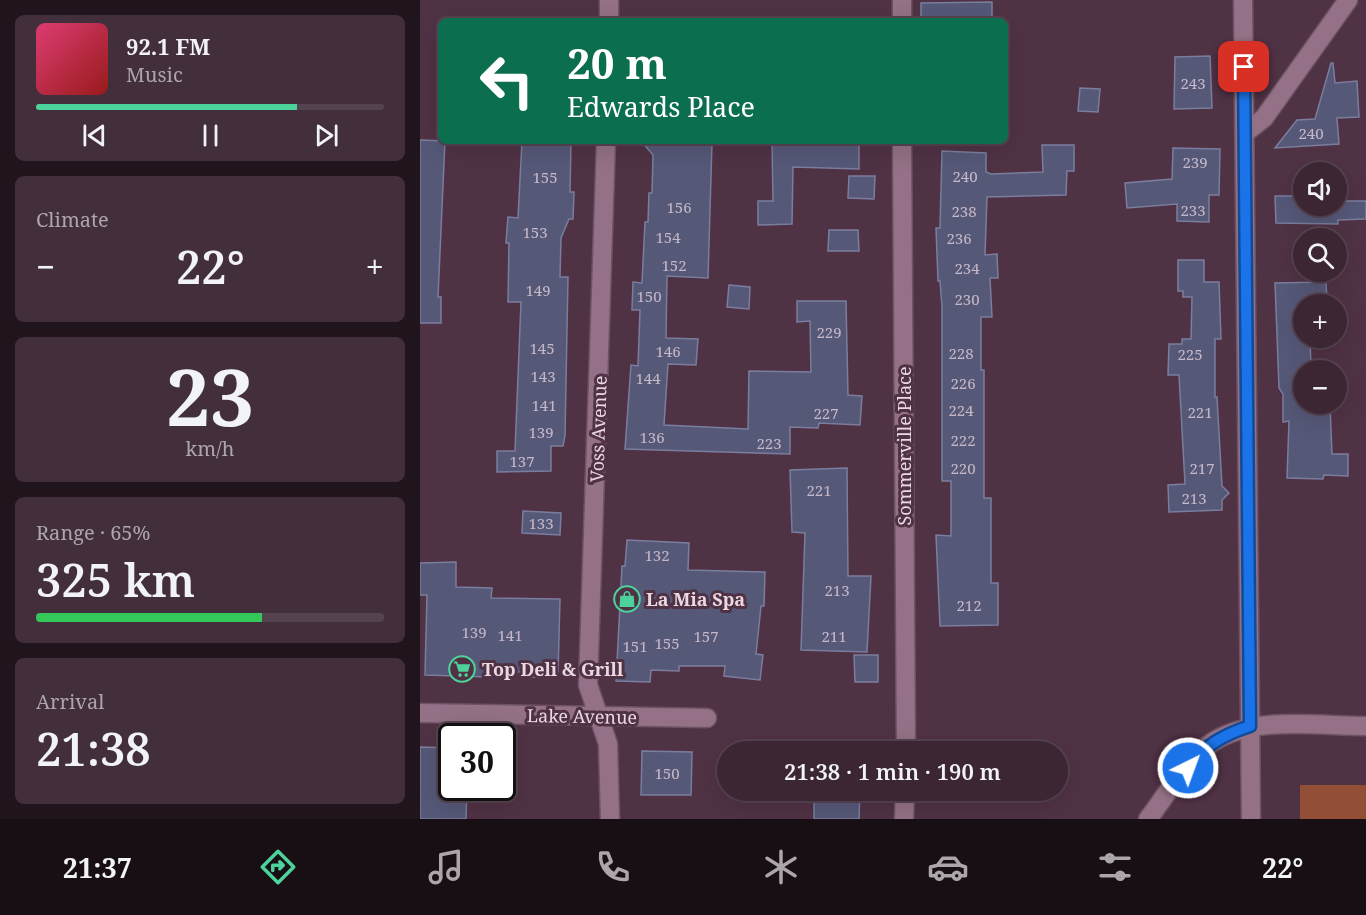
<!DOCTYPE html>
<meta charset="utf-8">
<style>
:root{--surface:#3c2634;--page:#432e3c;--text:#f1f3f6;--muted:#aca5ac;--line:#55434f;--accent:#4cd39b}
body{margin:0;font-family:"Noto Serif",serif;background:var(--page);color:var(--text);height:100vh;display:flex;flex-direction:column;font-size:22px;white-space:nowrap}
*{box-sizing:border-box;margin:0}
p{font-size:20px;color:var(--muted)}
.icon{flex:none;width:33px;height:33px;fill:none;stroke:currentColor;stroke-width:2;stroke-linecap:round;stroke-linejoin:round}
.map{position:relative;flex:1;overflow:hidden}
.side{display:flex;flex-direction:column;gap:15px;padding:15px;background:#21151d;width:420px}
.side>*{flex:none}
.hud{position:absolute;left:18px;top:18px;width:570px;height:126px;border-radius:9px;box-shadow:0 6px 24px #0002,0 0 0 2px var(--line);background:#0b6e4f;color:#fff;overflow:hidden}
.controls{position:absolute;left:873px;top:162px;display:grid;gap:12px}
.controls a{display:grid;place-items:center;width:54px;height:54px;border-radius:50%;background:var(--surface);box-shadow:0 6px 24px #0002,0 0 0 2px var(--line);font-size:30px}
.speed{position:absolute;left:18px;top:723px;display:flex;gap:12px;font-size:30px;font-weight:700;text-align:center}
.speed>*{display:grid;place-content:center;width:78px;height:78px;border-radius:50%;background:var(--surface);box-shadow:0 6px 24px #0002,0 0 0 2px var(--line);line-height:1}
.speed .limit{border:3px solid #111;border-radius:9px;background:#fff;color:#111}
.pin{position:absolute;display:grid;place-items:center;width:51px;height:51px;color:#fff;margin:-26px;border-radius:12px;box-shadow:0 3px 9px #0006}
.me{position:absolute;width:66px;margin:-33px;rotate:42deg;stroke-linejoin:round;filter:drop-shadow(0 0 4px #0008)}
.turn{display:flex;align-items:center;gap:21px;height:126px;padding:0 30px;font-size:27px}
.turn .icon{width:78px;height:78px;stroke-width:2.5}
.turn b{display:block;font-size:42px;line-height:51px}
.big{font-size:45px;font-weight:600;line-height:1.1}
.side .tile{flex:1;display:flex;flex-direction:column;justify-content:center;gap:9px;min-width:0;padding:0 21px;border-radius:9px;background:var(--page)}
.side .dial{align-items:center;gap:0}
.dial b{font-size:78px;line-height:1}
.song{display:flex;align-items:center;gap:18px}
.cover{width:72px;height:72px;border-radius:9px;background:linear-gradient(135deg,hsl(340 70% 55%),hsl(0 70% 35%))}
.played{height:6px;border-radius:3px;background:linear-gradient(90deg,var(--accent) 75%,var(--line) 75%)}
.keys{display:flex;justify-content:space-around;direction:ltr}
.heat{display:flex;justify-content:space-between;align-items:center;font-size:33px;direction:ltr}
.charge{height:9px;border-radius:4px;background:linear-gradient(90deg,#34c759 65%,var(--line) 0)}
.trip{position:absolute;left:297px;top:741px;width:351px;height:60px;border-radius:30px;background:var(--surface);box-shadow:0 6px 24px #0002,0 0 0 2px var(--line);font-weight:600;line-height:60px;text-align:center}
.tabs{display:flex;height:96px;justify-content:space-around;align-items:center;background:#180f15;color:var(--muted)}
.tabs .icon{width:42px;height:42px}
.tabs .active{color:var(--accent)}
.tabs b{font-size:27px;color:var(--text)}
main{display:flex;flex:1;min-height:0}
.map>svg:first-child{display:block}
.green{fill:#924f35}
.building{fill:#565878;stroke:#7b7d9f;stroke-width:1.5}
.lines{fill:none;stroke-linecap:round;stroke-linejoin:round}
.minor-casing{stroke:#6c5262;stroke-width:21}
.tertiary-casing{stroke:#6c5262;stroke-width:21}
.minor{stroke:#947186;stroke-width:18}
.tertiary{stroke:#947186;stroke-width:18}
.route-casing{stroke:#114b97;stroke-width:15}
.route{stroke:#1a73e8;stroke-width:10}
.labels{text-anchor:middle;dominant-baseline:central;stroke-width:6;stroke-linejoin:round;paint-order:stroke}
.number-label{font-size:15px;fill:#c6b8c8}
.street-label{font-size:18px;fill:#ebd8e3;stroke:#503245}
.poi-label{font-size:18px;font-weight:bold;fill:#ebd8e3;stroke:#503245;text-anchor:start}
</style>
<main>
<section class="side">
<div class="tile">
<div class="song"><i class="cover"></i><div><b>92.1 FM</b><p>Music</p></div></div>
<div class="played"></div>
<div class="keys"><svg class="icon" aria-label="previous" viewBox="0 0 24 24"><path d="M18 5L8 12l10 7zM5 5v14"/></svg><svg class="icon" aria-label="pause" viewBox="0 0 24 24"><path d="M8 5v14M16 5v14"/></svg><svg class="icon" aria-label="next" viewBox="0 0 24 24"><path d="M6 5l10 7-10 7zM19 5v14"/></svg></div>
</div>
<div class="tile"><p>Climate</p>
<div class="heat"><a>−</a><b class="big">22°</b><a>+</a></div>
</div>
<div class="tile dial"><b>23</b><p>km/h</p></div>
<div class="tile"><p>Range · 65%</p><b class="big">325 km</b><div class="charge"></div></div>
<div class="tile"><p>Arrival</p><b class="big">21:38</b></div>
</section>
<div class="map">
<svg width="946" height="819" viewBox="0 0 946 819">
<rect width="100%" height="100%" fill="#503245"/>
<!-- green -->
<path class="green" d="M 880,785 L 946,785 L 946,819 L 880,819 Z"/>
<!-- building -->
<path class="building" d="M 572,2 L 572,21 L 501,21 L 501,3 Z
M 790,56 L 792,108 L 754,109 L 755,57 Z
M 911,63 L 913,63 L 915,83 L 937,81 L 939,117 L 917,118 L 919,144 L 855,148 L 877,120 L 895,119 Z
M 660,88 L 680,89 L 678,112 L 658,111 Z
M 0,140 L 25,141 L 18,297 L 21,297 L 21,323 L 0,323 Z
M 102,141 L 151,141 L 150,192 L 154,192 L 153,219 L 149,219 L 141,238 L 140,277 L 148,277 L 145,436 L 143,446 L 131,446 L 131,471 L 77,472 L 77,451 L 95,451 L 101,302 L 88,302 L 89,243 L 86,243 L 88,217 L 98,218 Z
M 352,141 L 439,141 L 439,169 L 373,167 L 372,224 L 338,225 L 338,201 L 353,201 Z
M 222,142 L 292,143 L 288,278 L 247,276 L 246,338 L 278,339 L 276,365 L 248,364 L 244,425 L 328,429 L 329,371 L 391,372 L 390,321 L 377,322 L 377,301 L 426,301 L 428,395 L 442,396 L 440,425 L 399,423 L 398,428 L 370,427 L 370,454 L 205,449 L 211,365 L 218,366 L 220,310 L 212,310 L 213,282 L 222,283 L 225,222 L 228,222 L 229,193 L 232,193 L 233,155 Z
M 622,145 L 654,145 L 654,171 L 647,171 L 646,195 L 567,197 L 565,255 L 577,254 L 578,278 L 570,278 L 572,317 L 561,317 L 561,370 L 564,370 L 564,498 L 571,498 L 571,583 L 578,583 L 578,625 L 520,626 L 516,535 L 531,536 L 531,481 L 522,481 L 522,307 L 520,281 L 518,281 L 516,228 L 520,228 L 522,151 L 566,153 L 566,172 L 571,174 L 623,172 Z
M 753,148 L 800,149 L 799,195 L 789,195 L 789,222 L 757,221 L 757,204 L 707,208 L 705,183 L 752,179 Z
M 429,176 L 455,176 L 454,199 L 428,198 Z
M 855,196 L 884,196 L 884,206 L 916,206 L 916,201 L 946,201 L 946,219 L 918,220 L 918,224 L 856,223 Z
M 409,230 L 438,230 L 439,251 L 408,251 Z
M 758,260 L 784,260 L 784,282 L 799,282 L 801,339 L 795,339 L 795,397 L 797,397 L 802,486 L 809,493 L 802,500 L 802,510 L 749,512 L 748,485 L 765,484 L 759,375 L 748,375 L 749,344 L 762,344 L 762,339 L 771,339 L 772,297 L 763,297 L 763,291 L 758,291 Z
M 906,282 L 907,302 L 884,304 L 884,338 L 890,338 L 891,368 L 908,368 L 908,370 L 884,370 L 884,404 L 910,404 L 912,454 L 928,454 L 928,476 L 904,475 L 903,479 L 867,478 L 869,421 L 863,422 L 863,394 L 859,388 L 855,283 Z
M 309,285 L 330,287 L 329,309 L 307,307 Z
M 427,468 L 428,576 L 451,576 L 447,652 L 381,650 L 385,533 L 372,532 L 370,470 Z
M 103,511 L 141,513 L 140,535 L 102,533 Z
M 207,540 L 269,543 L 268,570 L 345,572 L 344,606 L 341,606 L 336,654 L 343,655 L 340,680 L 304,676 L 305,666 L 259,666 L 259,671 L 231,670 L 230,682 L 196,681 L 202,566 L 205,566 Z
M 36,562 L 36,587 L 72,588 L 71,598 L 140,599 L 138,675 L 134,675 L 135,678 L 111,677 L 108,672 L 69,672 L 69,677 L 5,675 L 7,595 L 0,595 L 0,563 Z
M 434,655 L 458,655 L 458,682 L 435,682 Z
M 0,747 L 32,748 L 32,788 L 47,788 L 46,819 L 0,819 Z
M 222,751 L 272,752 L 271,795 L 221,795 Z
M 394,790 L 440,790 L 439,819 L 394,819 Z"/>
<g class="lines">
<!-- minor casing -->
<g class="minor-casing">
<path id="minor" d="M 482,0 L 482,21
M 823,0 L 831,819
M 189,21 L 189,0
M 825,133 L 844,118 L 928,0
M 186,141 L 168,685 L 188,744 L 190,819
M 482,141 L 486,752
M 179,716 L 287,718
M 484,819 L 485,790
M 728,819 C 745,797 761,769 782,750 C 823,713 894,726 946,726"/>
</g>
<!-- tertiary casing -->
<g class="tertiary-casing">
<path id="tertiary" d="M 0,713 L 179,716"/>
</g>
<!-- minor -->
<use href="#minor" class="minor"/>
<!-- tertiary -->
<use href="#tertiary" class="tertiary"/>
</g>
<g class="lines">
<!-- route casing -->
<g class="route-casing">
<path id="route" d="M 768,768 C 785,745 803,735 830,726 L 824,67"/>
</g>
<!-- route -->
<use href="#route" class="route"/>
</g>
<!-- icons -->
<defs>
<g id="shop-ring" transform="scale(1.35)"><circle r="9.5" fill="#503245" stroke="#4cd39b" stroke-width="1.5"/><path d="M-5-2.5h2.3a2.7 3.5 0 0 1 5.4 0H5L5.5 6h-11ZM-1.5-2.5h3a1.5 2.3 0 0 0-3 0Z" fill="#4cd39b"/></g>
<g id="supermarket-ring" transform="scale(1.35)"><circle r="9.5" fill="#503245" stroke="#4cd39b" stroke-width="1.5"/><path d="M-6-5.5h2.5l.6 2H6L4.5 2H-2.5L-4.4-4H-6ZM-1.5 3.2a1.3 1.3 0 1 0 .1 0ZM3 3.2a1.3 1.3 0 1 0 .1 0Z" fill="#4cd39b"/></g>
</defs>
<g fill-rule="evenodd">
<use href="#shop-ring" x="207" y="599"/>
<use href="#supermarket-ring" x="42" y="669"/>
</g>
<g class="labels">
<!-- number labels -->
<g class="number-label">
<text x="773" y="83">243</text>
<text x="891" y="133">240</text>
<text x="775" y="162">239</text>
<text x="545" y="176">240</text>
<text x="125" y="177">155</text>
<text x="259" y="207">156</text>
<text x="773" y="210">233</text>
<text x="544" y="211">238</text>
<text x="115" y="232">153</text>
<text x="248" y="237">154</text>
<text x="539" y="238">236</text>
<text x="254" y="265">152</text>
<text x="547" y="268">234</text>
<text x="118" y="290">149</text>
<text x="229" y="296">150</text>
<text x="547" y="299">230</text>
<text x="409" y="332">229</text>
<text x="122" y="348">145</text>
<text x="248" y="351">146</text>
<text x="541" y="353">228</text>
<text x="770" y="354">225</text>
<text x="123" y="376">143</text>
<text x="228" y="378">144</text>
<text x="543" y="383">226</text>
<text x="124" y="405">141</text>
<text x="541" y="410">224</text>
<text x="780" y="412">221</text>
<text x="406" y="413">227</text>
<text x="121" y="432">139</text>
<text x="232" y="437">136</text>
<text x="543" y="440">222</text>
<text x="349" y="443">223</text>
<text x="102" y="461">137</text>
<text x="543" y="468">220</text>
<text x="782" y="468">217</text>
<text x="399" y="490">221</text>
<text x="774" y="498">213</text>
<text x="121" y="523">133</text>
<text x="237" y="555">132</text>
<text x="417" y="590">213</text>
<text x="549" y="605">212</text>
<text x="54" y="632">139</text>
<text x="90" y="635">141</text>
<text x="286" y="636">157</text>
<text x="414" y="636">211</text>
<text x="247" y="643">155</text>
<text x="215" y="646">151</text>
<text x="247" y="773">150</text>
</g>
<!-- street labels -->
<g class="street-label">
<text transform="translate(178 429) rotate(-88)">Voss Avenue</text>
<text transform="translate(484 446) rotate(-90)">Sommerville Place</text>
<text transform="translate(162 716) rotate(1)">Lake Avenue</text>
</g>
<!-- poi labels -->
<g class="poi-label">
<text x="226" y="599">La Mia Spa</text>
<text x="62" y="669">Top Deli &amp; Grill</text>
</g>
</g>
</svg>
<div class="controls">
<a><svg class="icon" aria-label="sound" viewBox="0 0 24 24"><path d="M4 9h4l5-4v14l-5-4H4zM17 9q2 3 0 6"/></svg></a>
<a><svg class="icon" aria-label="search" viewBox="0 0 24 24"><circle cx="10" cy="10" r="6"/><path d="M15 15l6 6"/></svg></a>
<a>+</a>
<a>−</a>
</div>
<div class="speed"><div class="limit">30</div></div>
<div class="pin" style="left:824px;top:67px;background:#d93025"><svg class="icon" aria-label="arrive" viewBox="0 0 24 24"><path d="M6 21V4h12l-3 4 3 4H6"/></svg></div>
<svg class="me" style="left:768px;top:768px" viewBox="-20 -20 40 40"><circle r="17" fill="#1a73e8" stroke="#fff" stroke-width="3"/><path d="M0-11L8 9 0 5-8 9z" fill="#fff"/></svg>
<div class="trip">21:38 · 1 min · 190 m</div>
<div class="hud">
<div class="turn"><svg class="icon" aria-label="left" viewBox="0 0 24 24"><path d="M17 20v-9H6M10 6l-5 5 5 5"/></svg><div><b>20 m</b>Edwards Place</div></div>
</div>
</div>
</main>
<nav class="tabs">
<b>21:37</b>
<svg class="icon active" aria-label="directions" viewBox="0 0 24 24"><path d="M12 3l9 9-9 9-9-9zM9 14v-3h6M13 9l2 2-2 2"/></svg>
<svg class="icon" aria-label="music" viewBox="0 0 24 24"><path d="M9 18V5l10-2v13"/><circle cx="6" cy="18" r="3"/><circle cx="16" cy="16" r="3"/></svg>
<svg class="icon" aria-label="phone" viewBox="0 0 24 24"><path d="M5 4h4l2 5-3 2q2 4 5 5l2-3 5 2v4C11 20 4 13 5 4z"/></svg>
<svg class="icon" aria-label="climate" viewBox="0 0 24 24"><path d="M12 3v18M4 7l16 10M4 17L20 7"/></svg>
<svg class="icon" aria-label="car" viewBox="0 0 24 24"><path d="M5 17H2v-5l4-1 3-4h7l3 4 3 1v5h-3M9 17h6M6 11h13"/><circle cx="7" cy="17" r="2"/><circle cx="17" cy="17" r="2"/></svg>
<svg class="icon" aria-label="filters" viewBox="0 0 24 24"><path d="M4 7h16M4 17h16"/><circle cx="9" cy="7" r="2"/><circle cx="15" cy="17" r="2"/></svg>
<b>22°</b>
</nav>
